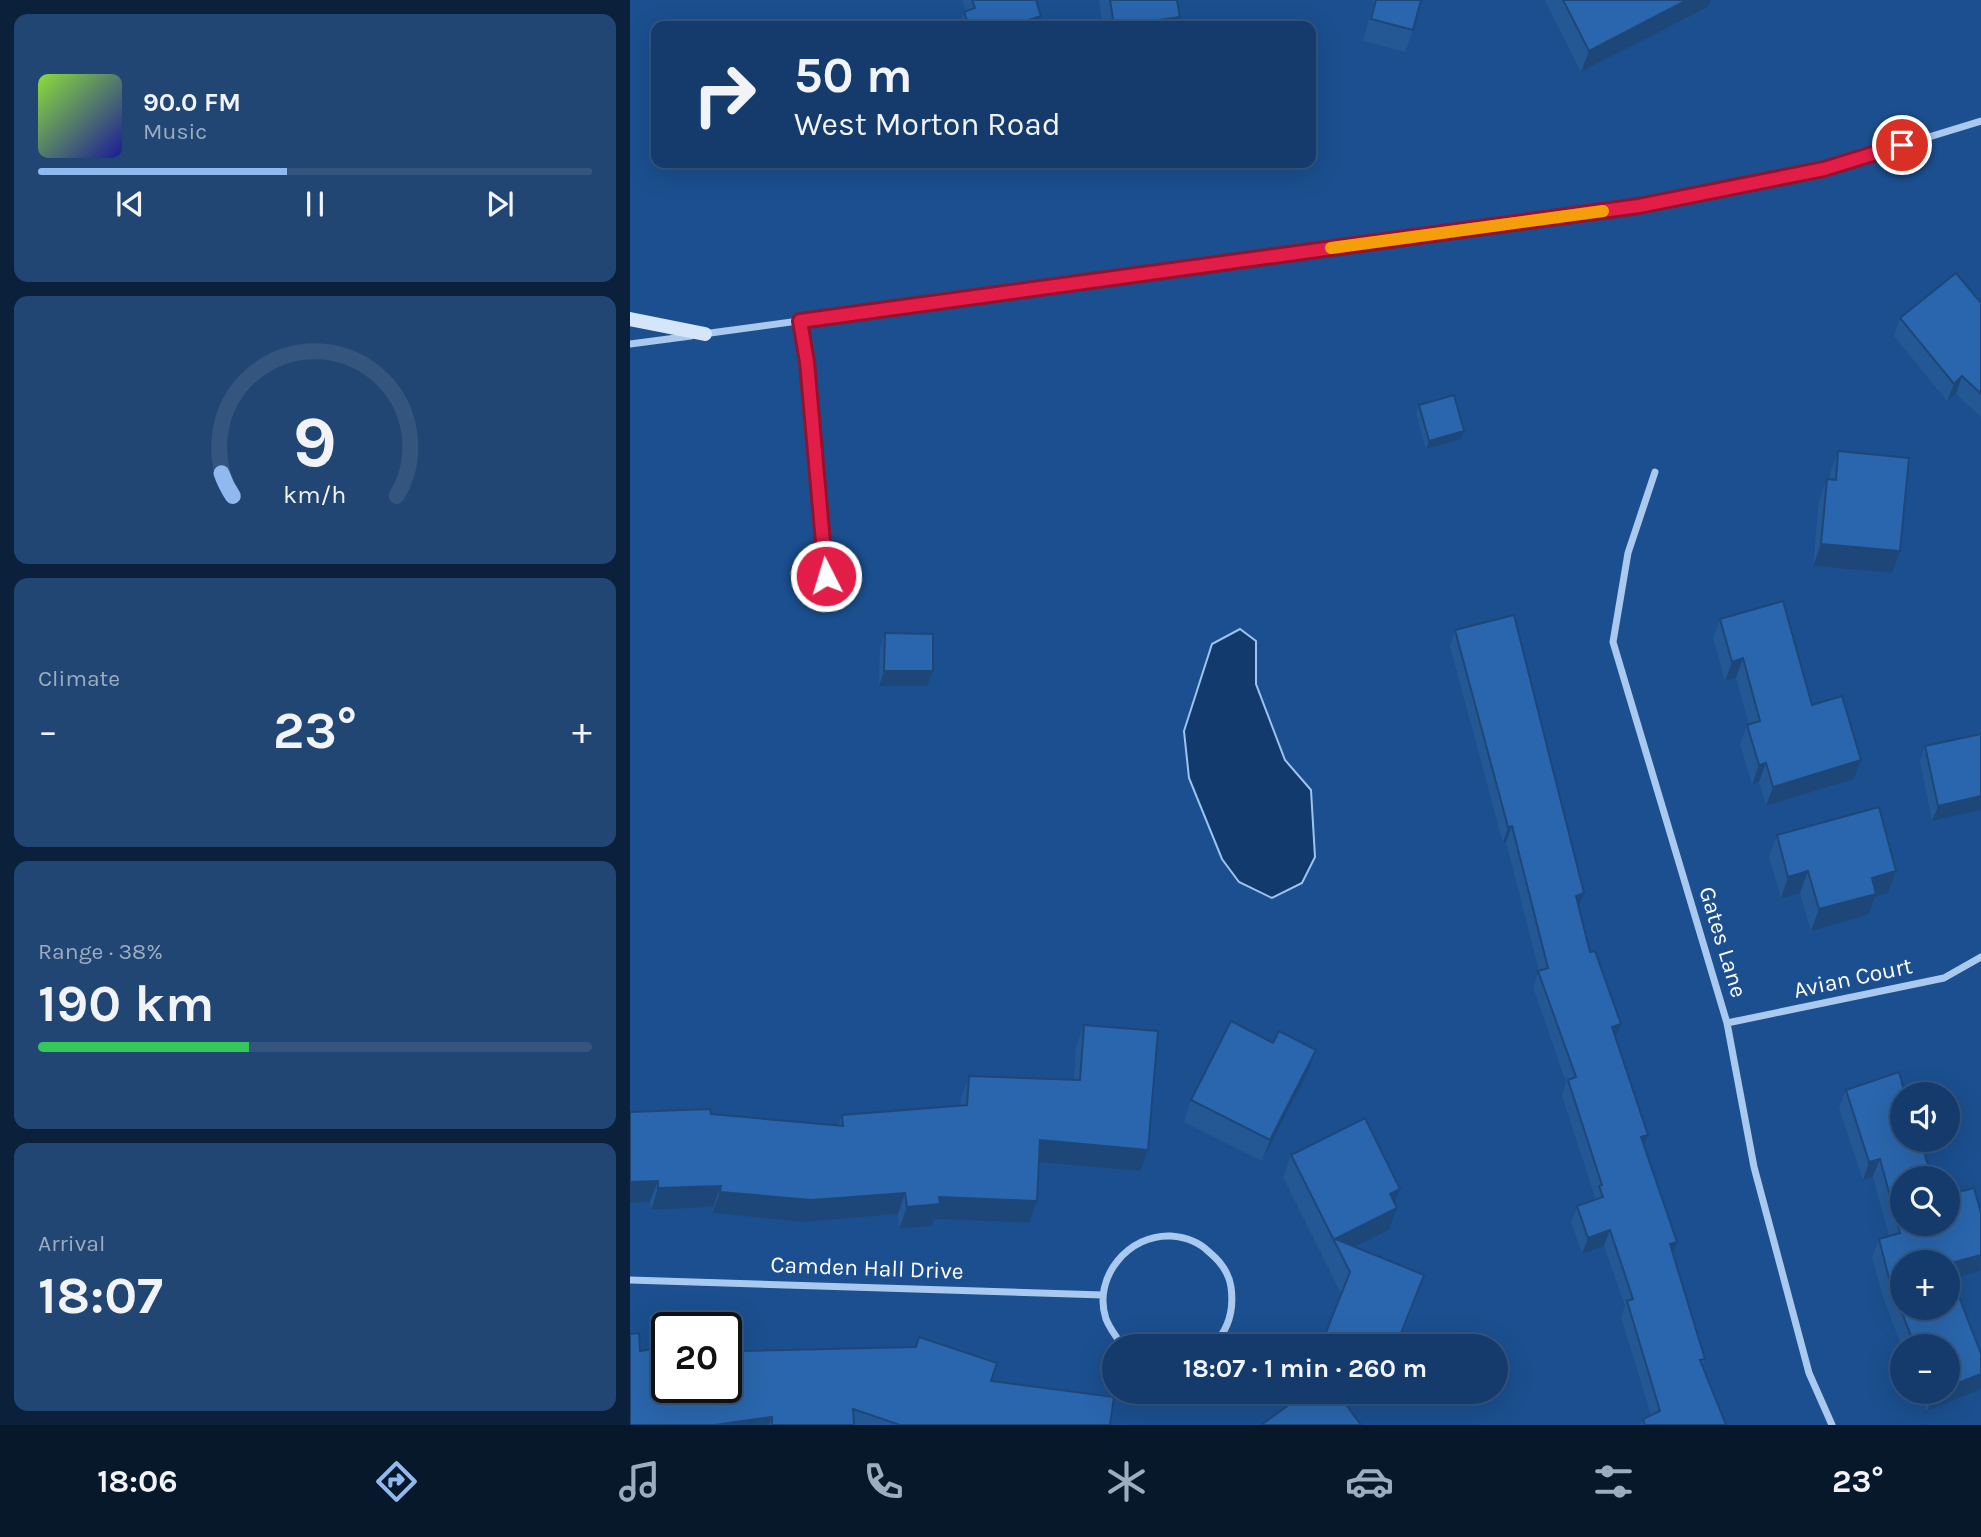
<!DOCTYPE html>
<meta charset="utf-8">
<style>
:root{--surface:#143b6b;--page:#214673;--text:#f1f3f6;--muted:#9dadc1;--line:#33557e;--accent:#90b9f0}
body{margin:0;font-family:Karla,sans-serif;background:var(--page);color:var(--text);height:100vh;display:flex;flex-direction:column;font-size:26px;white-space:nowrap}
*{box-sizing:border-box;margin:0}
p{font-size:23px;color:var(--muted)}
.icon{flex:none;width:38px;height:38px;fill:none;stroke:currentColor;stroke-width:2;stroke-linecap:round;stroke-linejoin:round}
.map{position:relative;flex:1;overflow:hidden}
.drawer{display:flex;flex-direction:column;gap:14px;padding:14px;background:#0b203b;width:630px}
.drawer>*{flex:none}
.hud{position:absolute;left:21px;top:21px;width:665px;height:147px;border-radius:14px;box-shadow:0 7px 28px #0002,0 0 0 2px var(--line);background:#143b6b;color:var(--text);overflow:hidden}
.tools{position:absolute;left:1260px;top:1082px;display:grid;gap:14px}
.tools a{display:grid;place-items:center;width:70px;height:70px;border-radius:50%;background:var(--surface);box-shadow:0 7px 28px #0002,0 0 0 2px var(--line);font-size:35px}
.speed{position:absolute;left:21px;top:1312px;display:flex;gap:14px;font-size:35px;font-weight:700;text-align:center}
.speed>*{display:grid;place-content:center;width:91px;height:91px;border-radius:50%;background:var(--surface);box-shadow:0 7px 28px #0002,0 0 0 2px var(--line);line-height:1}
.speed .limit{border:4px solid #111;border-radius:10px;background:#fff;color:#111}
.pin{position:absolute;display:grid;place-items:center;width:60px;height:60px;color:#fff;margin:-30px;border:4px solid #fff;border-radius:50%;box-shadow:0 2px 7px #0007}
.me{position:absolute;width:77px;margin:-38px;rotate:355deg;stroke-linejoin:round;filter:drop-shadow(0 0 5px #0008)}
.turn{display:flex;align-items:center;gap:24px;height:147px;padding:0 28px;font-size:32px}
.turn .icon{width:91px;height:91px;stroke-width:2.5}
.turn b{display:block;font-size:49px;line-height:60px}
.big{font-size:52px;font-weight:700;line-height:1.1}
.drawer .card{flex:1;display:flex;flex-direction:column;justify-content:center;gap:10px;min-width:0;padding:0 24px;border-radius:14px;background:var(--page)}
.drawer .dial{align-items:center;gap:0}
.dial svg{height:182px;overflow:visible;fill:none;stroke:var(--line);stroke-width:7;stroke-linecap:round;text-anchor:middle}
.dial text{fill:var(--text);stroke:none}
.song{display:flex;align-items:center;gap:21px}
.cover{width:84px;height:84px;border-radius:10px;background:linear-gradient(135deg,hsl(90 70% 55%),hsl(240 70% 35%))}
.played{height:7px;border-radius:4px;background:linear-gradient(90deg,var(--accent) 45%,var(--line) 45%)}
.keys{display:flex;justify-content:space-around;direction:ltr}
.heat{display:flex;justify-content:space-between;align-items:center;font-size:38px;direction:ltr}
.charge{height:10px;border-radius:5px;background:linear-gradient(90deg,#34c759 38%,var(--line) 0)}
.trip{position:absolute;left:472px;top:1334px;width:406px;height:70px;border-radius:35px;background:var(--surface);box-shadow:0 7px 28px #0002,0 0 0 2px var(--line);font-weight:700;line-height:70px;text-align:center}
.tab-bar{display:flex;height:112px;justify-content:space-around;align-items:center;background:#08182b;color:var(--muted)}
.tab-bar .icon{width:49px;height:49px}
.tab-bar .selected{color:var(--accent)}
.tab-bar b{font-size:32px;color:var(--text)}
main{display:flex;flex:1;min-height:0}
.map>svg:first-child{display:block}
.water{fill:#123a6d;stroke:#9cc4f0;stroke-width:2}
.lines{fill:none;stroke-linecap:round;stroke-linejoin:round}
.service{stroke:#a9c9ee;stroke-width:5}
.minor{stroke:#a9c9ee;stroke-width:7}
.secondary{stroke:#d6e6fa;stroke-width:14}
.wall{fill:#245895;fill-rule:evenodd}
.shaded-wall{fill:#1d4779}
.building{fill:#2a66ad;stroke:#1d4779;stroke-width:2}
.route-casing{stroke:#92132f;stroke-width:18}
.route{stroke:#e11d48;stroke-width:12}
.slow{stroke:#f59e0b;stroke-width:12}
.labels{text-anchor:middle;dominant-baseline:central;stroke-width:7;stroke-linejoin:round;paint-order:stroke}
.street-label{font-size:23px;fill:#fff;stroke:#1b4f8f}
</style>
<main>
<section class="drawer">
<div class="card">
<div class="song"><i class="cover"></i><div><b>90.0 FM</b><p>Music</p></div></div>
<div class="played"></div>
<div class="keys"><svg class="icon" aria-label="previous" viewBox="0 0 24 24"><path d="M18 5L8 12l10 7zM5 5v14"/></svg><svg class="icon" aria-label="pause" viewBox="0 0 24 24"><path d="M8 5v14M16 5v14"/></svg><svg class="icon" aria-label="next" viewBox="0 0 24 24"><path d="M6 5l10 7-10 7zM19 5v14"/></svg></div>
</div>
<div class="card dial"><svg viewBox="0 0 100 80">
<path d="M14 69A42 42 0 1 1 86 69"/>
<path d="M14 69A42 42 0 0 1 9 59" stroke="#90b9f0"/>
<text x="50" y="56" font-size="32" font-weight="700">9</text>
<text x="50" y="72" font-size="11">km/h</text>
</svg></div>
<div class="card"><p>Climate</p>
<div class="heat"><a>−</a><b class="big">23°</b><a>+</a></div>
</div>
<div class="card"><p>Range · 38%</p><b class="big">190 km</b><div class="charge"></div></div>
<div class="card"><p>Arrival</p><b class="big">18:07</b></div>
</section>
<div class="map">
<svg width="1351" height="1425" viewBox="0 0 1351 1425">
<rect width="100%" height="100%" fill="#1b4f8f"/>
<!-- water -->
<path class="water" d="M 610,629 L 626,641 L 626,684 L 655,760 L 681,790 L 685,857 L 672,883 L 642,898 L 609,882 L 592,859 L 559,778 L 554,731 L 582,644 Z"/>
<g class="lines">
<!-- service -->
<path class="service" d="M 170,321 L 177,362 L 196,576"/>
<!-- minor -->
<path class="minor" d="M 73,334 L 1009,206 L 1194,169 L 1351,121
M 0,344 L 61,336
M 1025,472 L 998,553 L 983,642 L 1097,1023 L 1124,1167 L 1179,1373 L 1202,1425
M 1097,1023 L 1314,978 L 1351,957
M 0,1280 L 473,1295
M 493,1346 C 486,1337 480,1329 476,1319 C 462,1277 499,1234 541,1236 C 555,1237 569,1242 579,1252 C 590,1261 599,1273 601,1287 C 604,1309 599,1330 582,1346"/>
<!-- secondary -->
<path class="secondary" d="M 0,319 L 75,334"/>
</g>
<!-- wall -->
<path class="wall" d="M 332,0 L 406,0 L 407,26 L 329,26 L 334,12 L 336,11 Z
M 469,0 L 547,0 L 550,17 L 546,26 L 473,26 Z
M 741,0 L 791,0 L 783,30 L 775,52 L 733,41 L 744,1 Z
M 915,0 L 1081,0 L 1078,7 L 951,72 L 915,1 Z
M 1351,303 L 1351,417 L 1326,394 L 1317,401 L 1264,336 L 1270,318 Z
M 789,405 L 834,431 L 831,439 L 796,449 L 786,413 Z
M 1208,451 L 1262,573 L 1183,566 L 1189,501 L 1197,479 L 1200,479 L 1200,473 Z
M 1090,619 L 1182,705 L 1231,760 L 1224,779 L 1136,806 L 1129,782 L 1122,785 L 1110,744 L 1117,725 L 1119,724 L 1106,678 L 1095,681 L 1083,638 Z
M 825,630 L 954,893 L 949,908 L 960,952 L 986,1038 L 1018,1135 L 1014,1145 L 1043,1253 L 1075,1359 L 1073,1365 L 1096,1425 L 1010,1425 L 1013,1419 L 1021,1415 L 991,1317 L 995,1306 L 974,1246 L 952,1254 L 941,1222 L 947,1206 L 964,1200 L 965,1197 L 932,1096 L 936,1082 L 903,987 L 909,971 L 876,842 L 873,843 L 820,646 Z
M 255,633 L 297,686 L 249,686 L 250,648 Z
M 1351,734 L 1351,810 L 1302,821 L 1290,761 L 1295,746 Z
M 1147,835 L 1266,871 L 1258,893 L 1245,897 L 1238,915 L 1181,931 L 1170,893 L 1151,898 L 1139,857 Z
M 454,1025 L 518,1150 L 510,1171 L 409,1163 L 399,1223 L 304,1219 L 302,1226 L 269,1229 L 268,1214 L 174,1222 L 82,1213 L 83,1207 L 21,1210 L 20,1202 L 0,1203 L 0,1112 L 81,1114 L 208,1126 L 212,1115 L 330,1106 L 331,1098 L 339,1076 L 444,1080 L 446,1047 Z
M 678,1072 L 632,1161 L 554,1122 L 561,1100 Z
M 1269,1072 L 1275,1094 L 1272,1094 L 1272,1139 L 1290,1139 L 1302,1178 L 1272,1178 L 1272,1223 L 1318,1223 L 1318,1182 L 1321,1194 L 1344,1188 L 1351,1213 L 1351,1271 L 1322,1279 L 1351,1354 L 1351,1389 L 1297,1411 L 1290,1391 L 1318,1391 L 1318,1346 L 1272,1346 L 1272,1347 L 1254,1300 L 1242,1257 L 1249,1239 L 1259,1236 L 1243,1177 L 1233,1180 L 1209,1108 L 1216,1090 ZM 1272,1262 L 1318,1262 L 1318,1307 L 1272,1307 Z
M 661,1155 L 765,1204 L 767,1208 L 759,1230 L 724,1247 L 787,1297 L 767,1346 L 690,1346 L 711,1293 L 653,1177 Z
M 10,1351 L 110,1351 L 361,1381 L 480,1425 L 0,1425 Z"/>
<!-- shaded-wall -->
<path class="shaded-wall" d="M 1057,0 L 1081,0 L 1078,7 L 951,72 L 959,51 Z
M 411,16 L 407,26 L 381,26 Z
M 550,17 L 546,26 L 490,26 Z
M 77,163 L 125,163 L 124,165 L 76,165 Z
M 1332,376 L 1326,394 L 1317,401 L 1324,384 Z
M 834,431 L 831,439 L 796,449 L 799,441 Z
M 1191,544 L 1270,551 L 1262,573 L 1183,566 Z
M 1113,658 L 1106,678 L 1095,681 L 1102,662 Z
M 254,671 L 303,671 L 297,686 L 249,686 Z
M 1231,760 L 1224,779 L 1136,806 L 1143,787 Z
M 1136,763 L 1129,782 L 1122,785 L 1129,765 Z
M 1351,796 L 1351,810 L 1302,821 L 1308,806 Z
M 882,826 L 876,842 L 873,843 L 878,827 Z
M 1178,871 L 1170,893 L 1151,898 L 1158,877 Z
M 1266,871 L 1258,893 L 1245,897 L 1238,915 L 1181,931 L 1189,909 L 1242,878 Z
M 954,893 L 948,909 L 946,896 Z
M 991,1024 L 985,1040 L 982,1027 Z
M 686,1050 L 678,1072 L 632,1161 L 640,1140 Z
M 1018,1135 L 1012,1150 L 1011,1137 Z
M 410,1140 L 518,1150 L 510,1171 L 402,1162 Z
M 1250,1159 L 1243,1177 L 1233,1180 L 1239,1162 Z
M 28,1181 L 20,1202 L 0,1203 L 0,1182 Z
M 91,1186 L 83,1207 L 21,1210 L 28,1188 Z
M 770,1189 L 762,1210 L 767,1208 L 759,1230 L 710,1254 L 705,1239 L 760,1194 Z
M 90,1192 L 275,1193 L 268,1214 L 174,1222 L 82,1213 Z
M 309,1197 L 407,1201 L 399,1223 L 304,1219 L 302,1226 L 269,1229 L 277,1207 Z
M 980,1230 L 974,1246 L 952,1254 L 958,1238 Z
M 1047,1242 L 1041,1258 L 1040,1244 Z
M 1351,1255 L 1351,1271 L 1318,1280 L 1318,1264 Z
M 1351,1374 L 1351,1389 L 1297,1411 L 1304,1393 L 1308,1391 L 1318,1391 L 1318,1387 Z
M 142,1417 L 139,1425 L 84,1425 Z"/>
<!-- building -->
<path class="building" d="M 342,0 L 406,0 L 411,16 L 381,26 L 339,26 L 334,12 L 345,8 Z
M 480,0 L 547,0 L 550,17 L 484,26 Z
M 746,0 L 791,0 L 783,30 L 741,19 Z
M 933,0 L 1057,0 L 959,51 Z
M 1326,273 L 1351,303 L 1351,394 L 1332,376 L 1324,384 L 1270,318 Z
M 824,395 L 834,431 L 799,441 L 789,405 Z
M 1208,451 L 1279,458 L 1270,551 L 1191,544 L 1197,479 L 1206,480 Z
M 1153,601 L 1182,705 L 1212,696 L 1231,760 L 1143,787 L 1136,763 L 1129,765 L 1117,725 L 1130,721 L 1113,658 L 1102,662 L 1090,619 Z
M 884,615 L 954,893 L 946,896 L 960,952 L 965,951 L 991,1024 L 982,1027 L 1018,1135 L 1011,1137 L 1047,1242 L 1040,1244 L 1075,1359 L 1070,1360 L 1096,1425 L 1015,1425 L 1013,1419 L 1030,1411 L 997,1301 L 1003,1299 L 980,1230 L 958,1238 L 947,1206 L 973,1197 L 969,1186 L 972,1185 L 938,1080 L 946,1077 L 908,971 L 918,968 L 882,826 L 878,827 L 825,630 Z
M 255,633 L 303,634 L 303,671 L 254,671 Z
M 1351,734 L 1351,796 L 1308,806 L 1295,746 Z
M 1249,807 L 1266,871 L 1242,878 L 1246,894 L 1189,909 L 1178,871 L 1158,877 L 1147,835 Z
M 601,1021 L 643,1043 L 649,1031 L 686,1050 L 640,1140 L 561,1100 Z
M 454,1025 L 528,1031 L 518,1150 L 410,1140 L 407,1201 L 309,1197 L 310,1204 L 277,1207 L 275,1193 L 182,1200 L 90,1192 L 91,1186 L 28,1188 L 28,1181 L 0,1182 L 0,1112 L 80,1109 L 81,1114 L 213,1126 L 212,1115 L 337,1105 L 339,1076 L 450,1080 Z
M 1269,1072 L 1275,1094 L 1272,1094 L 1272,1139 L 1290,1139 L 1302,1178 L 1272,1178 L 1272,1223 L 1318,1223 L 1318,1182 L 1321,1194 L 1344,1188 L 1351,1213 L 1351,1255 L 1318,1264 L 1318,1262 L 1272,1262 L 1272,1307 L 1318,1307 L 1318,1268 L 1351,1354 L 1351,1374 L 1318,1387 L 1318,1346 L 1285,1346 L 1260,1282 L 1249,1239 L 1270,1233 L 1250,1159 L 1239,1162 L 1216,1090 Z
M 735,1118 L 770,1189 L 760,1194 L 767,1208 L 705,1239 L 794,1275 L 766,1346 L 692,1346 L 691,1345 L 720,1272 L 661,1155 Z
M 9,1333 L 10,1351 L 37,1347 L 37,1388 L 96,1388 L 96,1337 L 108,1336 L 110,1351 L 286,1347 L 289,1337 L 367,1363 L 361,1381 L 484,1397 L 480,1425 L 270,1425 L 223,1409 L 224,1425 L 142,1425 L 142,1417 L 84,1425 L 0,1425 L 0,1334 Z
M 678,1391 L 706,1391 L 731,1425 L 631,1425 Z"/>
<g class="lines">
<!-- route casing -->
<g class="route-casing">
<path id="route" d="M 196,576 L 177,362 L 170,321 L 1009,206 L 1194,169 L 1272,145"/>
</g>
<!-- route -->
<use href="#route" class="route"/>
<!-- slow -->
<path class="slow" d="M 701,248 L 973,211"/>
</g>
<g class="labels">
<!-- street labels -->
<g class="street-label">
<text transform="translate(1093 942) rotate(73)">Gates Lane</text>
<text transform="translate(1223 978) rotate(-12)">Avian Court</text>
<text transform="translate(237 1268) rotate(2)">Camden Hall Drive</text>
</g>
</g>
</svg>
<div class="tools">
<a><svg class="icon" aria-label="sound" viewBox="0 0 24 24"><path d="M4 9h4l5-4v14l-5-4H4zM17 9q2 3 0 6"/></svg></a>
<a><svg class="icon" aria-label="search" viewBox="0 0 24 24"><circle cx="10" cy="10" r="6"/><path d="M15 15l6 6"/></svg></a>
<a>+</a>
<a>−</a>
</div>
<div class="speed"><div class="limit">20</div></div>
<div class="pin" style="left:1272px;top:145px;background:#d93025"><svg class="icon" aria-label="arrive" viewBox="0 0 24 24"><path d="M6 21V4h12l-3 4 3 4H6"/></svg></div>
<svg class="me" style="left:196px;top:576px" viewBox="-20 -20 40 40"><circle r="17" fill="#e11d48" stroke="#fff" stroke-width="3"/><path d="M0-11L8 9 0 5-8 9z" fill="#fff"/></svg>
<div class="trip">18:07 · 1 min · 260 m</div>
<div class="hud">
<div class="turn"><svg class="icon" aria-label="right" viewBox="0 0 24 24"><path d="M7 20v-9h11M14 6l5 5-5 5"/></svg><div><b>50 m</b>West Morton Road</div></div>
</div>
</div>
</main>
<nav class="tab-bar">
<b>18:06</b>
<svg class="icon selected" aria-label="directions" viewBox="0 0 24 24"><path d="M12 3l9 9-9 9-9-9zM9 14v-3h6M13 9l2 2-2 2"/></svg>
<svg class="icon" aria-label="music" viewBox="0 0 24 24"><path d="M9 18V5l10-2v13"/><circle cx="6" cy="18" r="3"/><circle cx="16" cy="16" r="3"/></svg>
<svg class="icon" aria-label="phone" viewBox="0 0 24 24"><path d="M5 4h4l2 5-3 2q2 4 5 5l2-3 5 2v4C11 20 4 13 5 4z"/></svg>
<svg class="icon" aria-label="climate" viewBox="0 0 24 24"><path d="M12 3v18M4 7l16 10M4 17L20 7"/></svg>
<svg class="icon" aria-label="car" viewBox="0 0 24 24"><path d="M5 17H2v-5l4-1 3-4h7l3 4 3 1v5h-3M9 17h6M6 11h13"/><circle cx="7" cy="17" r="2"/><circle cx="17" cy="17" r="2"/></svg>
<svg class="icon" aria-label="filters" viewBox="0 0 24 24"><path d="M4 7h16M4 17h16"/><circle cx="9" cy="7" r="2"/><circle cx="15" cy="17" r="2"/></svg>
<b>23°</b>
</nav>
